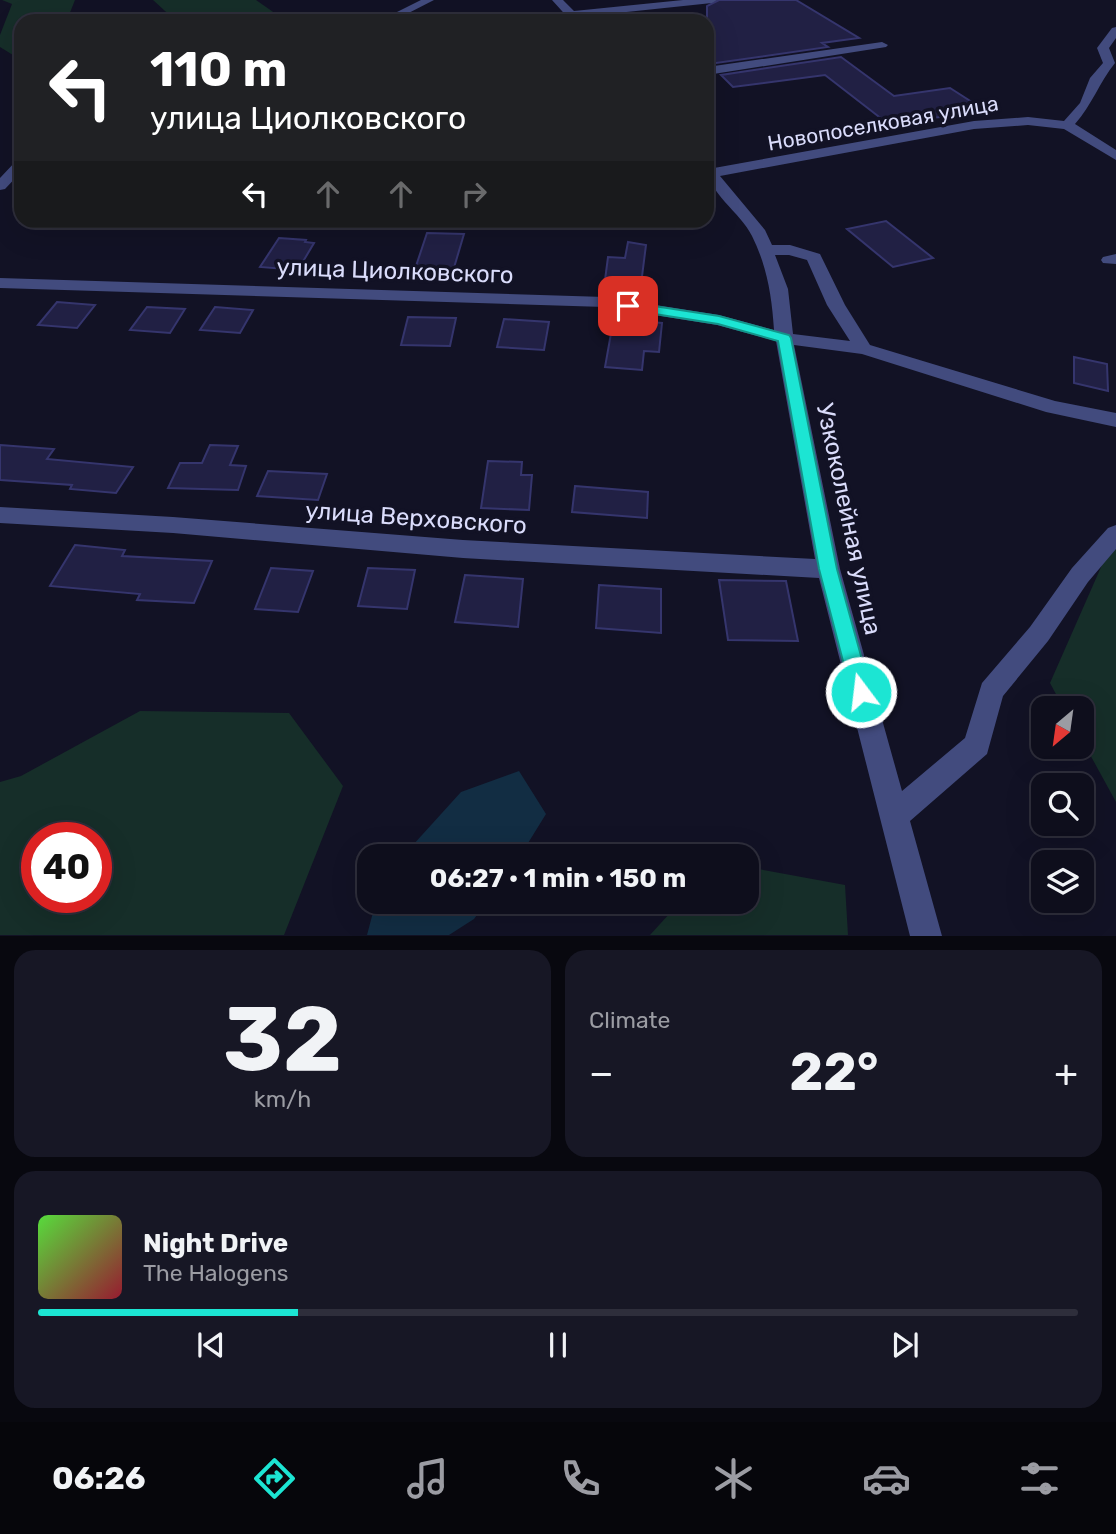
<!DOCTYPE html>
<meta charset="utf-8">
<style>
:root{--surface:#0e0e1c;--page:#171725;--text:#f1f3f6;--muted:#9b9ca3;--line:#2e2e3b;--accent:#1ce5d3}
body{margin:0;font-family:Rubik,sans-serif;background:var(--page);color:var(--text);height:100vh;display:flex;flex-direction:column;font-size:26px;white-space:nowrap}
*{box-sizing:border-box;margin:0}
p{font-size:23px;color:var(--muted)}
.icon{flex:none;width:38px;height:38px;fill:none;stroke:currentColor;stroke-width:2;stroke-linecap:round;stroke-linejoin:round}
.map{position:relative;height:936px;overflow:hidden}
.drawer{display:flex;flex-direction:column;gap:14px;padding:14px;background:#08080f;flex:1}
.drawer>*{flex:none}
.guide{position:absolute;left:14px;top:14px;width:700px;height:214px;border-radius:21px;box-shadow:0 7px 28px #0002,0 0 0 2px var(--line);background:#202124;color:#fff;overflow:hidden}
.needle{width:46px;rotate:209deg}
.buttons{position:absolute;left:1031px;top:696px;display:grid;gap:14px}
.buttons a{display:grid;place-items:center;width:63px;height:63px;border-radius:14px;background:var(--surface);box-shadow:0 7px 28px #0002,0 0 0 2px var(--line);font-size:35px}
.speed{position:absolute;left:21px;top:822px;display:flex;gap:14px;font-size:35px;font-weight:700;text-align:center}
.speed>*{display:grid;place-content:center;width:91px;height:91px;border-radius:50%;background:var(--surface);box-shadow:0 7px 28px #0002,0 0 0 2px var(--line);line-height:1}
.speed .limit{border:10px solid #d22;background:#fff;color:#111}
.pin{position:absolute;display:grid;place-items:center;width:60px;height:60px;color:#fff;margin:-30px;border-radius:14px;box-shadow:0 4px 10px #0006}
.me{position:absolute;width:77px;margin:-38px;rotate:345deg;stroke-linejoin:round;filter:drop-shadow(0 0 5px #0008)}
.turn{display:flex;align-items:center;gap:24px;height:147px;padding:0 21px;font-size:32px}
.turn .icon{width:91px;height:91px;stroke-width:2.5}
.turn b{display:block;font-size:49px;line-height:60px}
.lanes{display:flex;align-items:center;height:66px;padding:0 21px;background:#0003;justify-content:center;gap:35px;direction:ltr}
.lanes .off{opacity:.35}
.big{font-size:52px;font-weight:700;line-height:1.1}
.drawer .widget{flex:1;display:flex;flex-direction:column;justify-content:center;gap:10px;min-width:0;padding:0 24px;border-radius:21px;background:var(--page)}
.drawer .dial{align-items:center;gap:0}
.dial b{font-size:91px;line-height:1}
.song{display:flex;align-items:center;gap:21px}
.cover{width:84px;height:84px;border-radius:10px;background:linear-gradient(135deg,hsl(110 70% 55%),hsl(350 70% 35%))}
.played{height:7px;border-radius:4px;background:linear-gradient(90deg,var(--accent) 25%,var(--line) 25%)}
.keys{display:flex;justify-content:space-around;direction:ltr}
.heat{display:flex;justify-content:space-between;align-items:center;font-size:38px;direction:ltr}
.drawer .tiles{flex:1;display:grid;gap:14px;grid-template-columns:1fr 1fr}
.widget:last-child{grid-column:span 2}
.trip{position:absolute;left:357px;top:844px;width:402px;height:70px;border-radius:21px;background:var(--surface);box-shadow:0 7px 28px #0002,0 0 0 2px var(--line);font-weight:700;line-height:70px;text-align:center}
.dock{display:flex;height:112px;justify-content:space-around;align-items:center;background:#06060b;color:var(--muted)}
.dock .icon{width:49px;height:49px}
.dock .active{color:var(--accent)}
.dock b{font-size:32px;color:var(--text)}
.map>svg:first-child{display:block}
.green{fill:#162e29;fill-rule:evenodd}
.water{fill:#122d43}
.building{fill:#212044;stroke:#35356d;stroke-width:2}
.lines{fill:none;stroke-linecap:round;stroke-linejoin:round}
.minor{fill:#424b7e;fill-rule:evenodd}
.route{fill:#1ce5d3;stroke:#129589;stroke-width:2}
.labels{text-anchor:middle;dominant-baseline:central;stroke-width:7;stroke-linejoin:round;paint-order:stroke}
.far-street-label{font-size:21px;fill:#dadcfb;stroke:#121225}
.street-label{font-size:24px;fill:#dadcfb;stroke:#121225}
</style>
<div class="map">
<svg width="1116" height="936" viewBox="0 0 1116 936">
<rect width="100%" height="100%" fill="#121225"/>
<!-- green -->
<path class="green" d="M 2,0 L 75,0 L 69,15 L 76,21 L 21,21 L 21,60 L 0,47 L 0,35 L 12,4 Z
M 153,0 L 256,0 L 286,21 L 176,21 Z
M 1116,533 L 1116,802 L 1082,740 L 1082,709 L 1064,709 L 1050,683 Z
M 140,711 L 289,713 L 343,786 L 284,935 L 0,935 L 0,782 L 21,776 ZM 96,838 L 96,898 L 37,898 L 37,838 Z
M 747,867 L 845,885 L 848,935 L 650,935 L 681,901 L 747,901 Z"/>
<!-- water -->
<path class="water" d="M 519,771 L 546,814 L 520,856 L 403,856 L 461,792 Z
M 376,901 L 487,901 L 474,919 L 449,935 L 367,935 Z"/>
<!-- building -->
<path class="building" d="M 719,0 L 796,0 L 859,38 L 822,43 L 828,47 L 709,64 L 707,62 L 707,6 Z
M 841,57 L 894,96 L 950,88 L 978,106 L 952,111 L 958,115 L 887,123 L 825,75 L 733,87 L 721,75 Z
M 886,221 L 933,258 L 893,267 L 847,229 Z
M 427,233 L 464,234 L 453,271 L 415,269 Z
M 279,238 L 306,240 L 305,242 L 314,243 L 298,270 L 260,267 Z
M 628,242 L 646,245 L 639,300 L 618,296 L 621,282 L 605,280 L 608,257 L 625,258 Z
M 57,302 L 95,305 L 77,328 L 38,325 Z
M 147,307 L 185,309 L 170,333 L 130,330 Z
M 215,307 L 253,310 L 240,333 L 200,330 Z
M 615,311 L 638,315 L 637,321 L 662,323 L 659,352 L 644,351 L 642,370 L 605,367 Z
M 408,317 L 456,318 L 450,346 L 401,345 Z
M 504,319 L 549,322 L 544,350 L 497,347 Z
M 1074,357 L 1107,364 L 1108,391 L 1074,383 Z
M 0,445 L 54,449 L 47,459 L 133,467 L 116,493 L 70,489 L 72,485 L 0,480 Z
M 210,445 L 238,446 L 230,465 L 246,466 L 238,490 L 168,488 L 180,463 L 202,463 Z
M 488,461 L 522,462 L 521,475 L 532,475 L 529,510 L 481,508 Z
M 268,471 L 327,474 L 318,500 L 257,496 Z
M 575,486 L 648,492 L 647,518 L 572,512 Z
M 75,545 L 125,550 L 122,556 L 212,561 L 194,603 L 137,600 L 140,594 L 50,586 Z
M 271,568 L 313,571 L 298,612 L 255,609 Z
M 368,568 L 415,570 L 407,609 L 358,606 Z
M 465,575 L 523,579 L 518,627 L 455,622 Z
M 719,580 L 786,581 L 798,641 L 728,640 Z
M 599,585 L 661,589 L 661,633 L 596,628 Z"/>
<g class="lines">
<!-- minor -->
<path class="minor" d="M 421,0 L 434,0 L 393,21 L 379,21 Z
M 552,0 L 563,0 L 574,11 L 683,0 L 717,0 L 712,3 L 579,17 L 582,21 L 571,21 Z
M 1116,27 L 1116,38 L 1109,48 L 1115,63 C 1099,83 1092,105 1075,124 L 1116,150 L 1116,160 L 1064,129 L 1028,125 L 974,129 L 720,176 L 765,230 L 772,245 L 790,245 L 820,254 L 845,305 L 870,345 L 1055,401 L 1116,413 L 1116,427 L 1046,412 L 862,354 L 794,345 L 840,569 L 902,791 L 965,738 L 982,683 L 1030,627 L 1072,568 L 1108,528 L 1116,525 L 1116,549 L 1088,582 L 1048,641 L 1003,696 L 987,754 L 910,821 L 942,936 L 910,936 L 819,578 L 463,558 L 173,533 L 0,523 L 0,507 L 173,517 L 463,540 L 815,559 L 776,341 L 717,325 L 605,307 L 0,288 L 0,278 L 605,297 L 719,315 L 774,330 C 772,297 767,266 752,236 C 740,211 707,194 707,165 L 714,168 L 974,121 L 1028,117 L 1064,121 L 1080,103 L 1090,78 L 1103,63 L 1097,48 L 1112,28 ZM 775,255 L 789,255 L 807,260 L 827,305 L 850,341 L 793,334 L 788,289 Z
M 882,42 L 888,45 L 886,47 L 707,75 L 707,67 Z
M 21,160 L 21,172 L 5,189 L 0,190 L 0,178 L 16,161 Z
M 1116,254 L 1116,264 L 1103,263 L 1101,260 L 1103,257 Z"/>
</g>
<!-- route -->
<path class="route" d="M 628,302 L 719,316 L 789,335 L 791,338 L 837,569 L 871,692 L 868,699 L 861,701 L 854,699 L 851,692 L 819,569 L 778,341 L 718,324 L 623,309 L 621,306 Z"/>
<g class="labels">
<!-- far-street labels -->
<g class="far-street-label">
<text transform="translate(883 123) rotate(-10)">Новопоселковая улица</text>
</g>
<!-- street labels -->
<g class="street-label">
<text transform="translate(395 271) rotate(2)">улица Циолковского</text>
<text transform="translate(416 518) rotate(4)">улица Верховского</text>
<text transform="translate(849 519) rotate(78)">Узкоколейная улица</text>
</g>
</g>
</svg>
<div class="buttons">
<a><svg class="needle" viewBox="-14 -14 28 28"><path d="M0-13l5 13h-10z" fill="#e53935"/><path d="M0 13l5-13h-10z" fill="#9b9ca3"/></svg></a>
<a><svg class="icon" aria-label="search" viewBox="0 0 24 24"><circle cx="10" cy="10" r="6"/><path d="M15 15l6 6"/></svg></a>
<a><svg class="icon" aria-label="layers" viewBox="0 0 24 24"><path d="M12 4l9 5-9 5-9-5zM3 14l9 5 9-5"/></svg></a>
</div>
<div class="speed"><div class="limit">40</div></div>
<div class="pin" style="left:628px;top:306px;background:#d93025"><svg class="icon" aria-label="arrive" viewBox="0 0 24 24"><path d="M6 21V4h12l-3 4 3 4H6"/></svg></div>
<svg class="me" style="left:861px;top:692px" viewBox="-20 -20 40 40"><circle r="17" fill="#1ce5d3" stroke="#fff" stroke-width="3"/><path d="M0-11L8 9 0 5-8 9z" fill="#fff"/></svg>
<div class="trip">06:27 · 1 min · 150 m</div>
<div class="guide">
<div class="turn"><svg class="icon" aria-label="left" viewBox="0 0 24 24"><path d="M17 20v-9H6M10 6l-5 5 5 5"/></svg><div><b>110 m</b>улица Циолковского</div></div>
<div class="lanes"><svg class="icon" aria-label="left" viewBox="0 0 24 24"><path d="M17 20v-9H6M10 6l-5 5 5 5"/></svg><svg class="icon off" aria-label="ahead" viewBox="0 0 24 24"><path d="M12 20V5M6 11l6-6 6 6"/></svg><svg class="icon off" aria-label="ahead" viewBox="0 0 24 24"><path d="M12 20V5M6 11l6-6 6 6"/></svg><svg class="icon off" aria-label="right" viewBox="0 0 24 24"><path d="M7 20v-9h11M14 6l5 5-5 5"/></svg></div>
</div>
</div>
<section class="drawer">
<div class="tiles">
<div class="widget dial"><b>32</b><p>km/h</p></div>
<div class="widget"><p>Climate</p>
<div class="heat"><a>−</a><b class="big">22°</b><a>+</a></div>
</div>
<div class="widget">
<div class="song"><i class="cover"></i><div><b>Night Drive</b><p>The Halogens</p></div></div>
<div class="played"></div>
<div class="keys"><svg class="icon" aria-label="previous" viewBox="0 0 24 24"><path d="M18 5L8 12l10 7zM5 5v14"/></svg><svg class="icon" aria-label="pause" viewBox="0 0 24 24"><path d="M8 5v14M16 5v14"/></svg><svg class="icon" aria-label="next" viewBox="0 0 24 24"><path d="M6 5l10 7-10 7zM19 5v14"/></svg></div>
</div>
</div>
</section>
<nav class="dock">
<b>06:26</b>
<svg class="icon active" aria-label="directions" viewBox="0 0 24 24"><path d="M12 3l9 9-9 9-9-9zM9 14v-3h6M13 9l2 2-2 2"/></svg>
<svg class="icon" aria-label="music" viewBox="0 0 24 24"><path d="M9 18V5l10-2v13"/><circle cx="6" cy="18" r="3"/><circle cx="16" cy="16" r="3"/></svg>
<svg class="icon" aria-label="phone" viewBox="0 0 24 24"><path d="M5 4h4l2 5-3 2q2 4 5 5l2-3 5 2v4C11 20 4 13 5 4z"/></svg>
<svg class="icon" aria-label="climate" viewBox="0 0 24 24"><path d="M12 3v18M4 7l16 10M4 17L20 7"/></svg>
<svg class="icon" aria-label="car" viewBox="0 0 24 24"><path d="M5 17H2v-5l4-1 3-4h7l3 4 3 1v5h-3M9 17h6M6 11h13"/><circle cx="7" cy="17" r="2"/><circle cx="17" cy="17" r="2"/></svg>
<svg class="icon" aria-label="filters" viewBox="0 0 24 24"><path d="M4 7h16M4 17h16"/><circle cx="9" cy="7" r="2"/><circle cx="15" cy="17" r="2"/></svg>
</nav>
